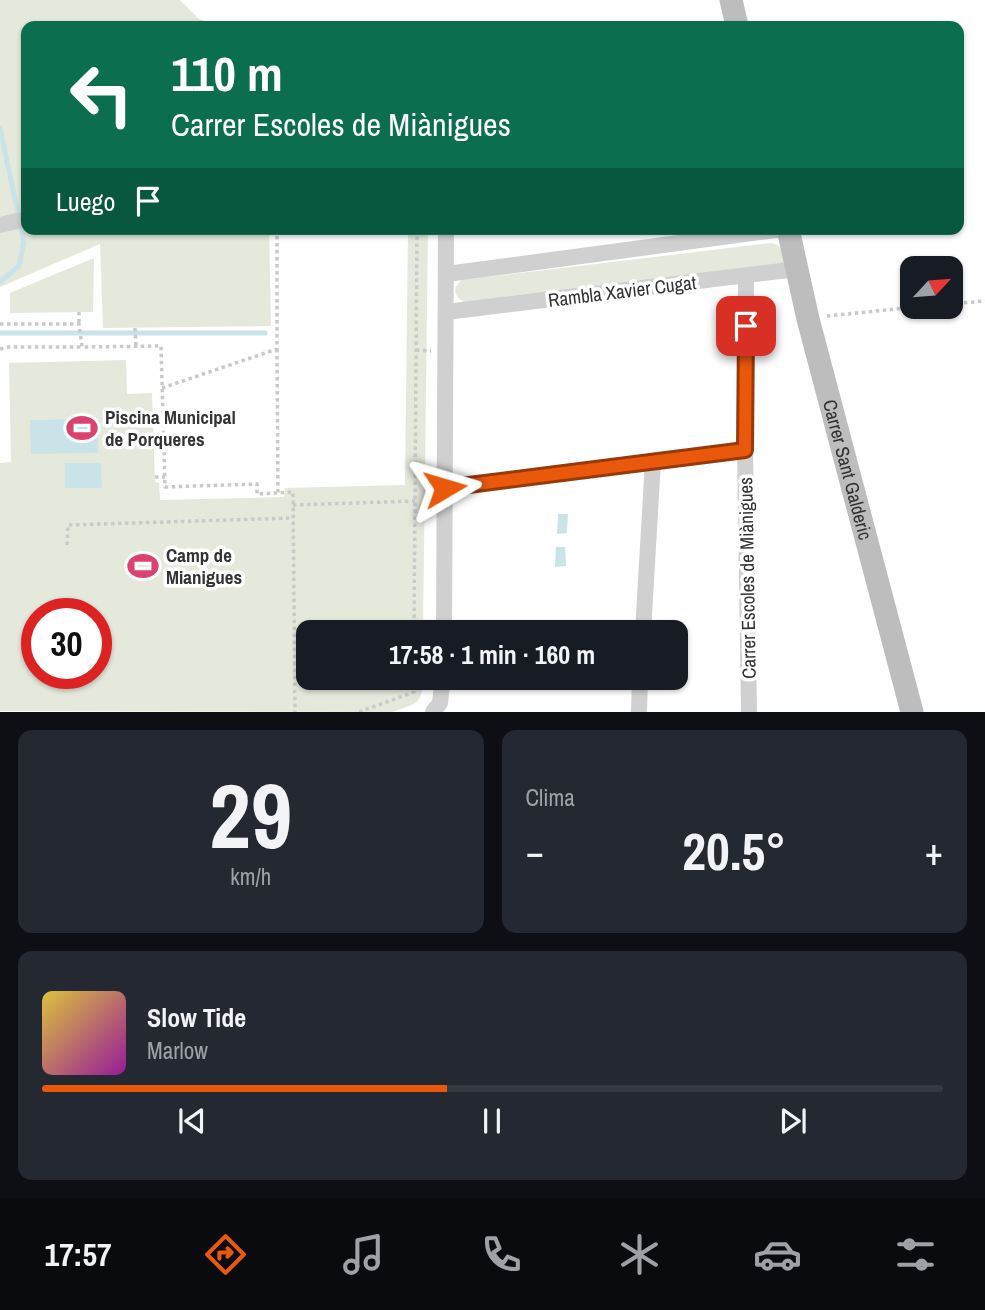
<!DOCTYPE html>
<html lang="es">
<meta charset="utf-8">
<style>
:root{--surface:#171b24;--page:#242831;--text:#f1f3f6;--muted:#9ea1a6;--line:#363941;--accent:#ea580c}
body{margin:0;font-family:"Archivo Narrow",sans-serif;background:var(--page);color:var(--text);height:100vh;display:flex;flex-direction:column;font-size:26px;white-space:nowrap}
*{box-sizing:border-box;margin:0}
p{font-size:23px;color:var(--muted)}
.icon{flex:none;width:38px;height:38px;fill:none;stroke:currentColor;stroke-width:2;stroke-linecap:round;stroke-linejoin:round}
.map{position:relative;height:712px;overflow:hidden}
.side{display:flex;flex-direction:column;gap:18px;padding:18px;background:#0d0f14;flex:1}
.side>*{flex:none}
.top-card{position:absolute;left:21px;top:21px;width:943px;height:214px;border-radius:14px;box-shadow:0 2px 5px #0004;background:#0b6e4f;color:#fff;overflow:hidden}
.needle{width:46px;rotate:64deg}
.controls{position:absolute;left:900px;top:256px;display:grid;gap:14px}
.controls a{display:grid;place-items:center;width:63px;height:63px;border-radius:14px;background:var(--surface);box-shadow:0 2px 5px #0004;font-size:35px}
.speed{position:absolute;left:21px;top:598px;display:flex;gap:14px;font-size:35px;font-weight:700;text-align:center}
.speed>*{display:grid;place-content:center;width:91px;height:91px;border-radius:50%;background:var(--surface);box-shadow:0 2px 5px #0004;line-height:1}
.speed .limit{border:10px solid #d22;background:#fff;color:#111}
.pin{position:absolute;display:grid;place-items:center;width:60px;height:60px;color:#fff;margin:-30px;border-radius:14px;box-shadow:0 4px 10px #0006}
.me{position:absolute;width:77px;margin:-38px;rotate:83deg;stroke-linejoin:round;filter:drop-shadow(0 0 5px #0008)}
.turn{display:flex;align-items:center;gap:24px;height:147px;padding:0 35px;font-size:32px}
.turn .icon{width:91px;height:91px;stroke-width:2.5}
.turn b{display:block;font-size:49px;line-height:60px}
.then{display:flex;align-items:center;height:66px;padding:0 35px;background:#0003;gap:14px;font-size:26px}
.big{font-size:52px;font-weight:700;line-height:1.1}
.side .tile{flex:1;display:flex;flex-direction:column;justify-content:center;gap:10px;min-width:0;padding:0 24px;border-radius:14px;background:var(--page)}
.side .dial{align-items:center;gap:0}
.dial b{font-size:91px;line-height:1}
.song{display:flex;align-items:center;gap:21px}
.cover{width:84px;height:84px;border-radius:10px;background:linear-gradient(135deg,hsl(50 70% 55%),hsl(300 70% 35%))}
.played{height:7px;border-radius:4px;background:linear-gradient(90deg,var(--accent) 45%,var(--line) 45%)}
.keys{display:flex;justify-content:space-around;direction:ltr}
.heat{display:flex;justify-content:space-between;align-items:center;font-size:38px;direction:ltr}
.side .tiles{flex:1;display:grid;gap:18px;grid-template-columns:1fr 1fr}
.tile:last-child{grid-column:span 2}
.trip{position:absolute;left:296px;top:620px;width:392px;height:70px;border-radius:14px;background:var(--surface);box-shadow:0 2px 5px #0004;font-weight:700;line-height:70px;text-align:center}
.menu{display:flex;height:112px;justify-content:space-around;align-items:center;background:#090b0e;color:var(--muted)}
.menu .icon{width:49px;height:49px}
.menu .current{color:var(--accent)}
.menu b{font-size:32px;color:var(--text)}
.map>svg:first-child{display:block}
.green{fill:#e5e9dc;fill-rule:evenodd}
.water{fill:#cae3e8}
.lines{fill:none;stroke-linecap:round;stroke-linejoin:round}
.stream{stroke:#cae3e8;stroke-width:5}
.path{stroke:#cacaca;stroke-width:3.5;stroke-dasharray:3.5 3.5;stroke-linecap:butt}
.street{stroke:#d0d0d0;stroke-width:16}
.secondary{stroke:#bdbdbd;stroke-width:23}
.route-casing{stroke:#983908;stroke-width:18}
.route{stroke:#ea580c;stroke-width:12}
.labels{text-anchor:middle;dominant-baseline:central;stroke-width:7;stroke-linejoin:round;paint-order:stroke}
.street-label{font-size:19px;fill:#333;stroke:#fff}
.poi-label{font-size:19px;font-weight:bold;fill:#333;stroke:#fff;text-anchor:start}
</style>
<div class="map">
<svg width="985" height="712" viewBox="0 0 985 712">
<rect width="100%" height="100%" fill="#fff"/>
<!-- green -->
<path class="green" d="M 0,0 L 180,0 L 199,19 L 221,26 L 26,26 L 26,229 L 269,229 L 271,326 L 103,328 L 100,244 L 0,287 Z
M 408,229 L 428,229 L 423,632 L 308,632 L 308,677 L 423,677 C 422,706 417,703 392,712 L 0,711 L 0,463 L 11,462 L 9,363 L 126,360 L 127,394 L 152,393 L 155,482 L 159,483 L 160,500 L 284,497 L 285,488 L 405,485 ZM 37,614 L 96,614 L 96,674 L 37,674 Z
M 771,243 C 781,245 783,250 786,259 L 782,264 L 467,304 C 455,297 450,290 462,280 Z
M 94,258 L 93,312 L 10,313 L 10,293 Z"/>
<!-- water -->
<path class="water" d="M 98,419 L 98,453 L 31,454 L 30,420 Z
M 65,463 L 101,463 L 102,488 L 65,488 Z
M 558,514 L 568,514 L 567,533 L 557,534 Z
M 556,547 L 565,547 L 566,566 L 555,567 Z"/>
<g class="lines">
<!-- stream -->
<path class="stream" d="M 0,128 L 24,242 L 19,266 L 0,282
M 0,333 L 265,333"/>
<!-- path -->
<path class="path" d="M 950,304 L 985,301
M 79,312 L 79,324
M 827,316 L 926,306
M 0,324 L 79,324 L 82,347 L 161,346 L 165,487 L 257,484 L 257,494 L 293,492 L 295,712
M 135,328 L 136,346
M 0,349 L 9,347 L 82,347
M 277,349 L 278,493
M 416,350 L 431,351
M 162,388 L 277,349 L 277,233
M 155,477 L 165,477
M 293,505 L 415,501
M 67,545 L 68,525 L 293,518
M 414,632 L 417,229
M 359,712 L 414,692 L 414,677"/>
<!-- street -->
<path class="street" d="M 0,225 L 26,219
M 447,274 L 783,229
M 746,276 L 745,450 L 749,712
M 446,312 L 797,269
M 445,488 L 745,450
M 444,632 L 446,229
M 643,632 L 653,461
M 433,712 L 440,703 L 443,677
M 639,712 L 640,677"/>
<!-- secondary -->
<g class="secondary">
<path d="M 731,0 L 737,26"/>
<path id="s1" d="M 788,229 L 808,319 L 912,712"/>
</g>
</g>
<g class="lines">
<!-- route casing -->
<g class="route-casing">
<path id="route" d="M 445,488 L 745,450 L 746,326"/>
</g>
<!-- route -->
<use href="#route" class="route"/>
</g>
<!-- icons -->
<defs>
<g id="stadium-bare" transform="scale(2.415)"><path d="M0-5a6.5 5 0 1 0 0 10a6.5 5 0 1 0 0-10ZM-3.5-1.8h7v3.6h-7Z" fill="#dc4270" stroke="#fff" stroke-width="2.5" paint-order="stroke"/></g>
</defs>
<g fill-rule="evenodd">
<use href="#stadium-bare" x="82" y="428"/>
<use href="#stadium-bare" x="143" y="566"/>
</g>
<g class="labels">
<!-- street labels -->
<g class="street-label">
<text transform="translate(622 291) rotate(-7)">Rambla Xavier Cugat</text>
<text stroke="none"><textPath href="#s1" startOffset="248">Carrer Sant Galderic</textPath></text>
<text transform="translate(747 578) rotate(-91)">Carrer Escoles de Miànigues</text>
</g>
<!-- poi labels -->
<g class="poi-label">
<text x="105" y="417">Piscina Municipal<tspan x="105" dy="22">de Porqueres</tspan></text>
<text x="166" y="555">Camp de<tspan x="166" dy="22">Mianigues</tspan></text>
</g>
</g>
</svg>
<div class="controls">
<a><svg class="needle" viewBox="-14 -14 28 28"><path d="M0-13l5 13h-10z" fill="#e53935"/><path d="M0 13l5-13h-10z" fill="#9ea1a6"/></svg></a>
</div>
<div class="speed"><div class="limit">30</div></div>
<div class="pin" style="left:746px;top:326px;background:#d93025"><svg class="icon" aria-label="arrive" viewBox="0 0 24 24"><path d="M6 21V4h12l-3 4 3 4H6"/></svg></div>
<svg class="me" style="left:445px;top:488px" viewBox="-20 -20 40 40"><path d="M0-17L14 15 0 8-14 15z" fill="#ea580c" stroke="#fff" stroke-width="4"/></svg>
<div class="trip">17:58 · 1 min · 160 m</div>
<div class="top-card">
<div class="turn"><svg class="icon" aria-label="left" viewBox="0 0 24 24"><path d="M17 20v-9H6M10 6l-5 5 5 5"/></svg><div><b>110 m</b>Carrer Escoles de Miànigues</div></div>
<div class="then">Luego<svg class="icon" aria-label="arrive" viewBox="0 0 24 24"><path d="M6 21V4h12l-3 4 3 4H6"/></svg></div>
</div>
</div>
<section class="side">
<div class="tiles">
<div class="tile dial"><b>29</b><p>km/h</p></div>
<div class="tile"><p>Clima</p>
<div class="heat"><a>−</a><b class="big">20.5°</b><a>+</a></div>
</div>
<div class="tile">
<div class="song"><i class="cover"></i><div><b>Slow Tide</b><p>Marlow</p></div></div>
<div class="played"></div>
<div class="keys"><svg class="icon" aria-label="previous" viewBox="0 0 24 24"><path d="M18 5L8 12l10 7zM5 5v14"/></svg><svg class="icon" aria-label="pause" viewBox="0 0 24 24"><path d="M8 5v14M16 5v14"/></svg><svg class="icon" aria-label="next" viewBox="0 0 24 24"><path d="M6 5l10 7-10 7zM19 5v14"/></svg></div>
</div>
</div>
</section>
<nav class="menu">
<b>17:57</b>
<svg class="icon current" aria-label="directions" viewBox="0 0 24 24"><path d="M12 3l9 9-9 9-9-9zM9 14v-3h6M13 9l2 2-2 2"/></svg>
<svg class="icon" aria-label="music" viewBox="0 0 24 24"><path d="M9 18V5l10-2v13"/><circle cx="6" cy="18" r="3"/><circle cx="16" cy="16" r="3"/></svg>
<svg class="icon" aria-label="phone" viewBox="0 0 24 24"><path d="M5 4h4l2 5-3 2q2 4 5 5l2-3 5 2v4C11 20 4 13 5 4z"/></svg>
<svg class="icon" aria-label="climate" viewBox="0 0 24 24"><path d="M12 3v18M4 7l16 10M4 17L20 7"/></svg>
<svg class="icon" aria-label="car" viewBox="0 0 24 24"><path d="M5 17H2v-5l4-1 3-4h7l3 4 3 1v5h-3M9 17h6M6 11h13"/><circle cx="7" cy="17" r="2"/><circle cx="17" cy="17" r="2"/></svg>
<svg class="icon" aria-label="filters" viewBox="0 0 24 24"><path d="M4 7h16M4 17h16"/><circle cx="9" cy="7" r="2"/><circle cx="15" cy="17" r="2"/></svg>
</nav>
